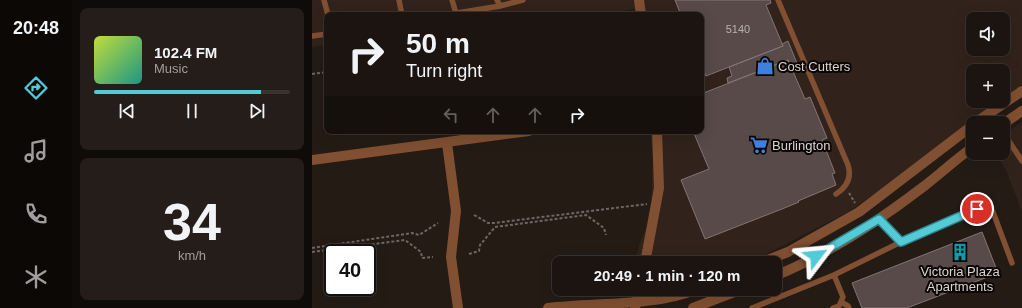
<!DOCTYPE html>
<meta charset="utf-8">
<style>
:root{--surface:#1b1410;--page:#241d19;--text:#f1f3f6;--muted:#a09e9f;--line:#393330;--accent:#52cbd7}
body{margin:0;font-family:Arial,sans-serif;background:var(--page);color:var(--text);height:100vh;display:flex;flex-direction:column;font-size:15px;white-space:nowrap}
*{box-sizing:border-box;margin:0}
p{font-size:13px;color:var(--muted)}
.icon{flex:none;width:22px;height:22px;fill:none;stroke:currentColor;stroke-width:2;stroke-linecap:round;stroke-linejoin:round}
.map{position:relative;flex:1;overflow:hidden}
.sheet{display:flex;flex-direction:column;gap:8px;padding:8px;background:#0f0b09;width:240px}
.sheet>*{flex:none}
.top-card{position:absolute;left:12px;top:12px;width:380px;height:122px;border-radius:8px;box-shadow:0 4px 16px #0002,0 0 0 1px var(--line);background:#1b1410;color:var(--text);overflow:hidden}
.buttons{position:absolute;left:654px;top:12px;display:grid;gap:8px}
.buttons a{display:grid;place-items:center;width:44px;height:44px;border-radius:8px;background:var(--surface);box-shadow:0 4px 16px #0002,0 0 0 1px var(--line);font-size:20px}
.speed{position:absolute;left:12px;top:244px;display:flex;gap:8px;font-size:20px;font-weight:700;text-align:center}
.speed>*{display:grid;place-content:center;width:52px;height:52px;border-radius:50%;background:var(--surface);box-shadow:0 4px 16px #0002,0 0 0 1px var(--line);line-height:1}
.speed .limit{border:2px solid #111;border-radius:6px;background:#fff;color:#111}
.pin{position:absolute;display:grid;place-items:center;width:34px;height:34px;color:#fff;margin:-17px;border:2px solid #fff;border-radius:50%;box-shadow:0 1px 4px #0007}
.me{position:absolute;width:44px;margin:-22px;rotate:61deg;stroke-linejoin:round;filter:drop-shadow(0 0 3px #0008)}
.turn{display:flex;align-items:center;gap:14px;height:84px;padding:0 16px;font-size:18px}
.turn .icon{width:52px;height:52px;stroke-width:2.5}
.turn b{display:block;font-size:28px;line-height:34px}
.lanes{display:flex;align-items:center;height:38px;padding:0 16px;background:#0003;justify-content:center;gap:20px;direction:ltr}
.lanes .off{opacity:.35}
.sheet .widget{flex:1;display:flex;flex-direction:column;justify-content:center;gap:6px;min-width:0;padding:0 14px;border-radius:8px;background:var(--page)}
.sheet .dial{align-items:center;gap:0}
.dial b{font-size:52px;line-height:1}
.song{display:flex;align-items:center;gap:12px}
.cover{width:48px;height:48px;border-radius:6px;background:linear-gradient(135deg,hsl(70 70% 55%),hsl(170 70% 35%))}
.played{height:4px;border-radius:2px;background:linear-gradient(90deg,var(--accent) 85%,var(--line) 85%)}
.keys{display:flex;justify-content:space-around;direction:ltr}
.trip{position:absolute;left:240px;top:256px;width:230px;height:40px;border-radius:8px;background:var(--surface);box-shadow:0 4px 16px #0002,0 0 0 1px var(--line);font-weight:700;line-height:40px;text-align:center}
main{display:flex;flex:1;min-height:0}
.dock{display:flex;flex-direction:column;width:72px;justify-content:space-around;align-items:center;background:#0b0806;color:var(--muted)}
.dock .icon{width:28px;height:28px}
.dock .on{color:var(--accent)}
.dock b{font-size:18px;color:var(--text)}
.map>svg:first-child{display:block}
.built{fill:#31231b;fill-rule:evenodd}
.building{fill:#574a49;stroke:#837474}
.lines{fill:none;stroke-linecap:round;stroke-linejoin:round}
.path{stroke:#6f6661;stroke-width:2;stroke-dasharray:3 2;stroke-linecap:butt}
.service{stroke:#814f31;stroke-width:5.5}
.minor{stroke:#814f31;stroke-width:10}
.tertiary{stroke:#814f31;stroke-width:10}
.route-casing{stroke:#35848c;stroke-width:10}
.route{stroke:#52cbd7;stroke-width:7}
.labels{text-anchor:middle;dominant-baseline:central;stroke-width:4;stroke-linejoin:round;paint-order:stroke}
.number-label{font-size:11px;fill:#bab1ae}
.poi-label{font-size:13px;fill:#dbd3d0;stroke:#0a0605;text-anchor:start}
</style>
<main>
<nav class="dock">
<b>20:48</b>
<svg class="icon on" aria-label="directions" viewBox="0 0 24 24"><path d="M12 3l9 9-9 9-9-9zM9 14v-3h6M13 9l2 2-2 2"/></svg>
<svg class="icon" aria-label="music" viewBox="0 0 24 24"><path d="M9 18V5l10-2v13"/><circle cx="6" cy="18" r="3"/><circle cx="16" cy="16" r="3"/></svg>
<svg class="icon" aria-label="phone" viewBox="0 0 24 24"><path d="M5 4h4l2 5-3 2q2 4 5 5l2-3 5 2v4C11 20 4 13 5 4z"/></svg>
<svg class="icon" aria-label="climate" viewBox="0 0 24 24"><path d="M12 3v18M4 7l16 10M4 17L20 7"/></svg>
</nav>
<section class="sheet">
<div class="widget">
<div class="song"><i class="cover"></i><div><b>102.4 FM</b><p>Music</p></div></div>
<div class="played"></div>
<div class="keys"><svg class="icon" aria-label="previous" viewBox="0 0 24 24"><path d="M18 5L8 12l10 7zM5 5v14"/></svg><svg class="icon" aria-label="pause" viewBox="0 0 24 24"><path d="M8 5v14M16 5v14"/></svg><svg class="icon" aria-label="next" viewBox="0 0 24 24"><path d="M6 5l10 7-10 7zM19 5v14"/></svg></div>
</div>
<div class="widget dial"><b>34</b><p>km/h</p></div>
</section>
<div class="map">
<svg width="710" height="308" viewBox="0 0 710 308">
<rect width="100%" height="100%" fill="#241b15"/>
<!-- built -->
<path class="built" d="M 0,0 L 710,0 L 710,85 L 691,97 L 691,71 L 661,71 L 661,101 L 686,101 L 578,183 L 536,212 L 447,258 L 433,263 L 323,263 L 327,245 L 335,227 L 339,209 L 341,158 L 338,131 L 389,131 L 389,15 L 324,15 L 323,9 L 285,15 L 15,15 L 15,45 L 0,47 ZM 661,19 L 691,19 L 691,49 L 661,49 Z
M 710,122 L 710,212 L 694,170 L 683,153 L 691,153 L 691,135 Z"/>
<!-- building -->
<path class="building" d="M 363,0 L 458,0 L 459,3 L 454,5 L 471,46 L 394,76 L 389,64 L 389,15 L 369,15 Z
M 476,41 L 486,66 L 480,69 L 476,60 L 416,83 L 415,78 L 420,76 L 417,67 L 471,46 L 470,44 Z
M 476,60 L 493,99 L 498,97 L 515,138 L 510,140 L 523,173 L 520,174 L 524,185 L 486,201 L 487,202 L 470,209 L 393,239 L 369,180 L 397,169 L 381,131 L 389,131 L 389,94 Z
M 670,232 L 686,273 L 595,308 L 550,308 L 540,283 Z"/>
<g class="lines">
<!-- path -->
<path class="path" d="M 0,74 L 15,72
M 537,193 L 543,203
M 162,215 L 176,223 L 182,223 L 335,204
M 0,248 L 100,233 L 107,235 L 126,223
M 0,252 L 93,240 L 109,252 L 110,258 L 121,257
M 157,254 L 167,251 L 168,245 L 183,227 L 274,215 L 292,228 L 294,235"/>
<!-- service -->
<path class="service" d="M 12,0 L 16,15
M 87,0 L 90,15
M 140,0 L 144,13
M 185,0 L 188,6 L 211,0
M 466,0 L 536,165 C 540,178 535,187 524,194
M 133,15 L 188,6
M 0,36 L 15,34
M 691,132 L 710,161
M 567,219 L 589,242
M 529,302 L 536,306 L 537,308
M 440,308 L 522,275
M 521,308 L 527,306 L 531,297 L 522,275 L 597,238 L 627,227 L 678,204 L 700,263"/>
<!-- minor -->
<path class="minor" d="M 327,0 L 329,15
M 135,143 L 144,211 L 139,257 L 146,308
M 0,160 L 217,131
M 333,263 L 347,188 L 345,131
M 323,308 L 328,289"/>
<!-- tertiary -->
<path class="tertiary" d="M 663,123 L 710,91
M 691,124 L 710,111
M 448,263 L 476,252 L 547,212 L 661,125
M 463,276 C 514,255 568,220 611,187 C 628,174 644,159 661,147
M 236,308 C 284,302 341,307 385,289
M 381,308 L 430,289"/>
</g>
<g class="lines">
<!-- route casing -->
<g class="route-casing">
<path id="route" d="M 504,256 L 567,219 L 589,242 L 665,209"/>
</g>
<!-- route -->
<use href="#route" class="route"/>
</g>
<!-- icons -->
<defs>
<g id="shop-bare" transform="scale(1.38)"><path d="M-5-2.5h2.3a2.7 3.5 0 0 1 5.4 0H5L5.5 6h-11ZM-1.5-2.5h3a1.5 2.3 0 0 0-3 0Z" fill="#3f7fe0" stroke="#0a0605" stroke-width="2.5" paint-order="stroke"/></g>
<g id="supermarket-bare" transform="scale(1.38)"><path d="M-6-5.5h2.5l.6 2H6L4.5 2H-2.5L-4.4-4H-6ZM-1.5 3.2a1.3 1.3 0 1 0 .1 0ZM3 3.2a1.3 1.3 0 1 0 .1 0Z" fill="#3f7fe0" stroke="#0a0605" stroke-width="2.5" paint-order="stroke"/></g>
<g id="building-bare" transform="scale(1.38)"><path d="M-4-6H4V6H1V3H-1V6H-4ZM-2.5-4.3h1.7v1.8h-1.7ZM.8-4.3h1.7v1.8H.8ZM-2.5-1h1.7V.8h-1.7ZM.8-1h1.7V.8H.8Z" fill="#0f9aa8" stroke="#0a0605" stroke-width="2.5" paint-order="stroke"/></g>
</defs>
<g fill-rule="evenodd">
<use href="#shop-bare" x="453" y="66"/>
<use href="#supermarket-bare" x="447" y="145"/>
<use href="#building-bare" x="648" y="252"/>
</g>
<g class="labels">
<!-- number labels -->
<g class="number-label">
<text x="426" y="29">5140</text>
</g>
<!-- poi labels -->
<g class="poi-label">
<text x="466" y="66">Cost Cutters</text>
<text x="460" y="145">Burlington</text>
<text x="648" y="271" text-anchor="middle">Victoria Plaza<tspan x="648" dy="15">Apartments</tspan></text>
</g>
</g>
</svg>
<div class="buttons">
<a><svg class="icon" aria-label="sound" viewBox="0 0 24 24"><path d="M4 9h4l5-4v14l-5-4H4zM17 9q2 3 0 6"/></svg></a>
<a>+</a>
<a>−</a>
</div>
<div class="speed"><div class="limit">40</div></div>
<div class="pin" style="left:665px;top:209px;background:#d93025"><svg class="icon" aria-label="arrive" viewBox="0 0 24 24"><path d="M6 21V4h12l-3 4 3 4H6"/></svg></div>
<svg class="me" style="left:504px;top:256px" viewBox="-20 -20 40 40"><path d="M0-17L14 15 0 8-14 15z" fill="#52cbd7" stroke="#fff" stroke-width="4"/></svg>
<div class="trip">20:49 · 1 min · 120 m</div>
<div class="top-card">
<div class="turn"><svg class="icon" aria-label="right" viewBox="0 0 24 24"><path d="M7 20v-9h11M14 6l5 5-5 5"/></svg><div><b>50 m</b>Turn right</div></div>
<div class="lanes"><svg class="icon off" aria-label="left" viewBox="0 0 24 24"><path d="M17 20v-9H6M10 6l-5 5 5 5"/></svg><svg class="icon off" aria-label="ahead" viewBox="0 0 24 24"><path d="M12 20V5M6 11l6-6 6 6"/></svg><svg class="icon off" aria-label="ahead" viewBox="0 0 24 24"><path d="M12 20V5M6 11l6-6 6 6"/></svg><svg class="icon" aria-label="right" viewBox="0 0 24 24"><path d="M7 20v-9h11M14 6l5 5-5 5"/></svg></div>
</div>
</div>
</main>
